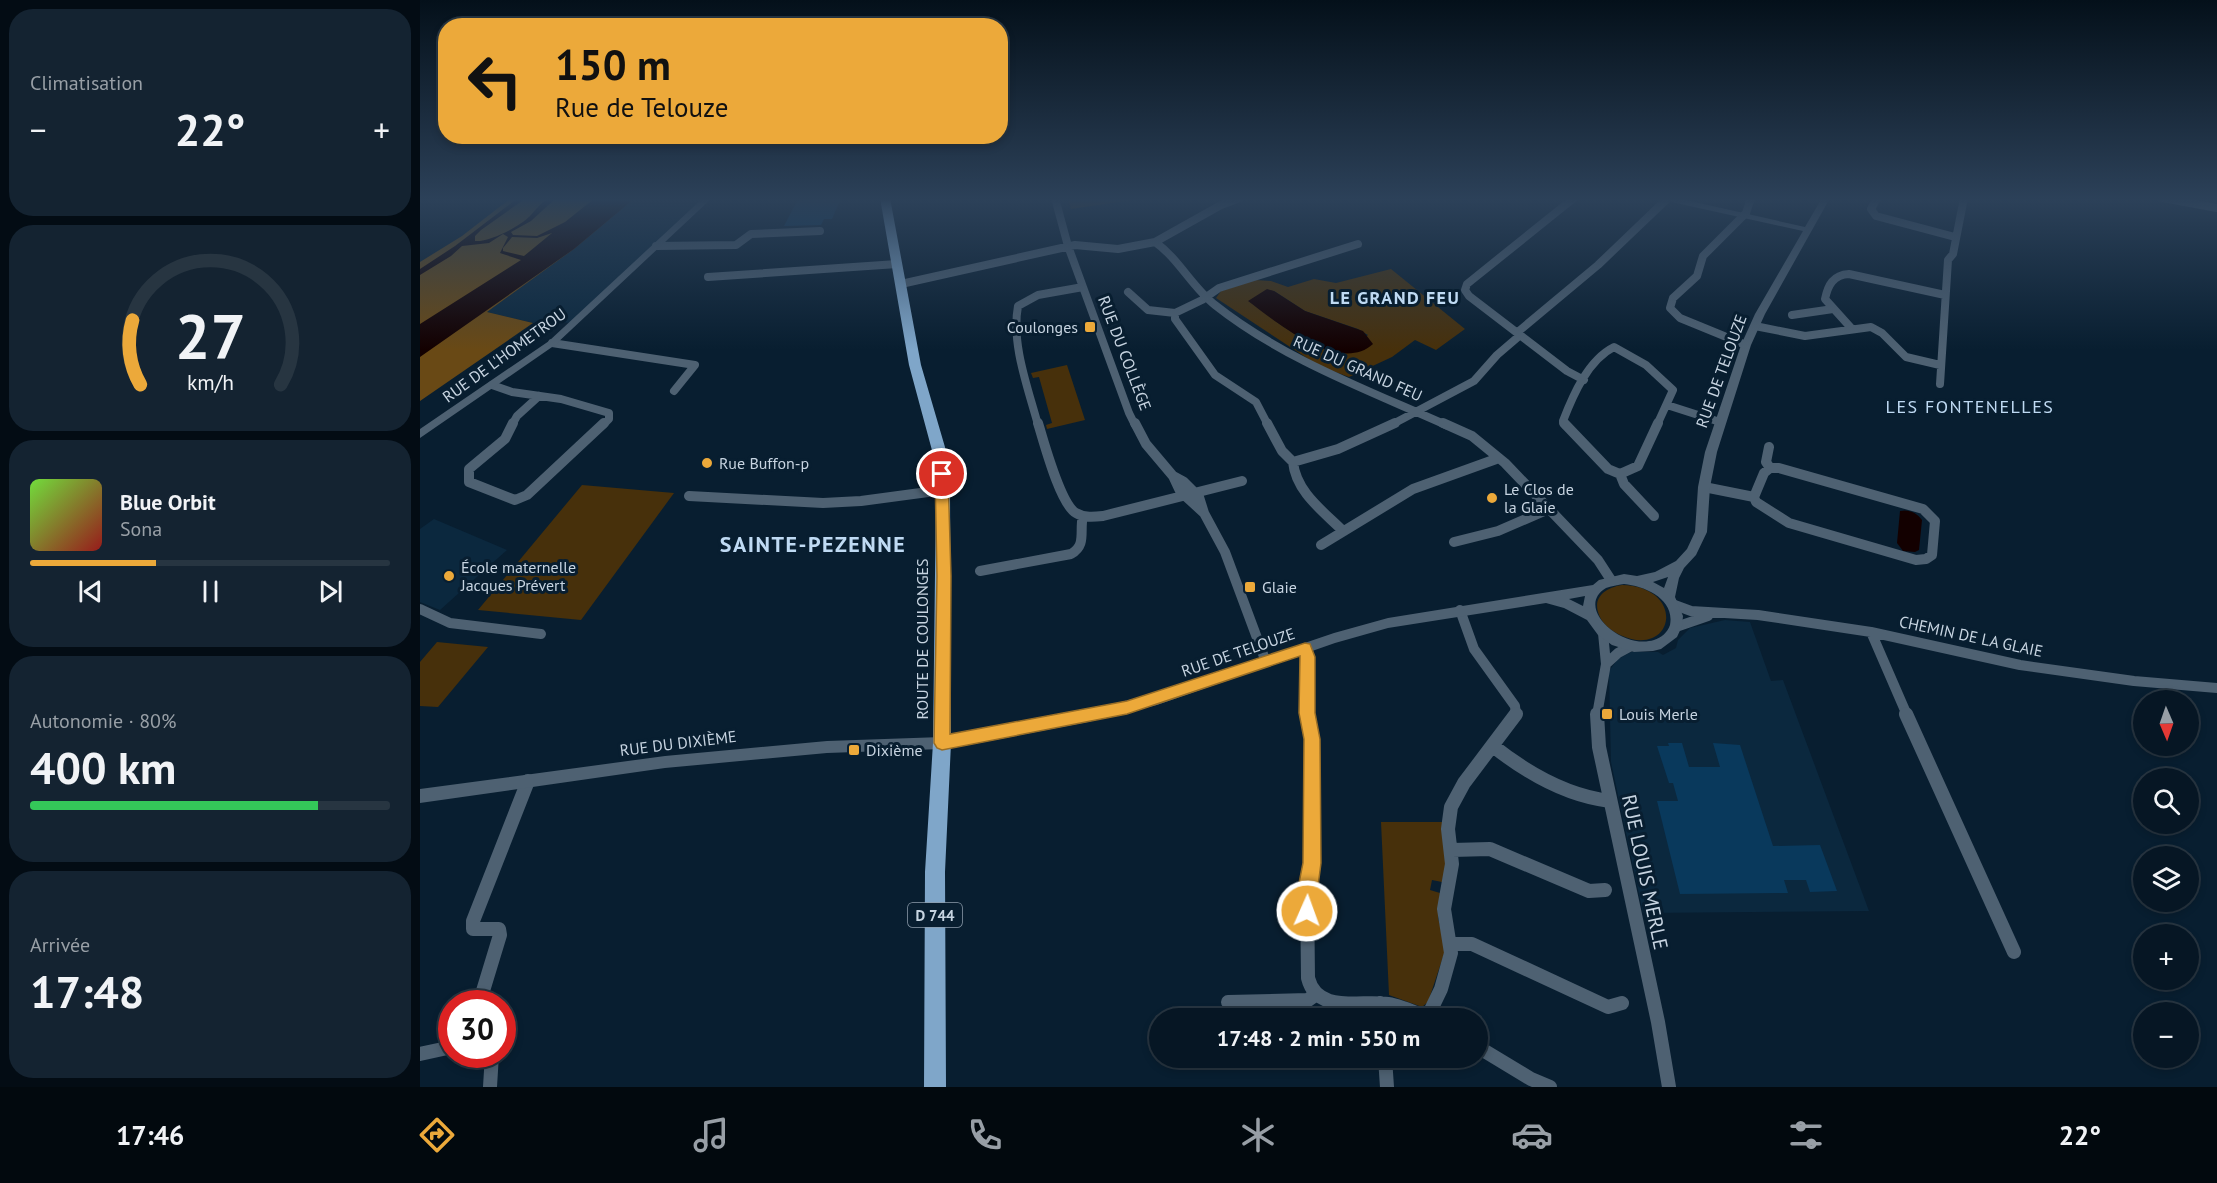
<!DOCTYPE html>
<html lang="fr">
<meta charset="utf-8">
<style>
:root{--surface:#061624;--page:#142331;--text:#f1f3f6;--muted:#989fa6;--line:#273541;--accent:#eca93a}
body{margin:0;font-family:"PT Sans",sans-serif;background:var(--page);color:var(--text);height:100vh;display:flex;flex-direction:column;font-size:22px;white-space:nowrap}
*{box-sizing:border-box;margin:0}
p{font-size:20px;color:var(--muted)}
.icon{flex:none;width:33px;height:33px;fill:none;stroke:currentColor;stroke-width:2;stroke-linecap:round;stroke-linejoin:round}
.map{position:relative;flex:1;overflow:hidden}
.panel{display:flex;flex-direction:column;gap:9px;padding:9px;background:#030c14;width:420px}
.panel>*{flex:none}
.guide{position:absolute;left:18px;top:18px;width:570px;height:126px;border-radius:24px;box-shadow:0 3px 9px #0003,0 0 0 2px var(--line);background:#eca93a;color:#111;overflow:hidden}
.needle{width:39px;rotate:178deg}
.buttons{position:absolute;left:1713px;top:690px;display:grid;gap:12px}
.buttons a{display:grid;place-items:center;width:66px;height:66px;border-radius:50%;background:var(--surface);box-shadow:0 3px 9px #0003,0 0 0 2px var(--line);font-size:30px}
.speed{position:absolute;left:18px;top:990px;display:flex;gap:12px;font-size:30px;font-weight:700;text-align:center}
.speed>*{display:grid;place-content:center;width:78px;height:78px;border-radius:50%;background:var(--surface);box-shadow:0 3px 9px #0003,0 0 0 2px var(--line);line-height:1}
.speed .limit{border:9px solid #d22;background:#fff;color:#111}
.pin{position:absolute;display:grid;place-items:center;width:51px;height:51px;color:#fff;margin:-26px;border:3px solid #fff;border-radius:50%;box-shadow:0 2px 6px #0007}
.me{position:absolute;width:66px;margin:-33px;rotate:2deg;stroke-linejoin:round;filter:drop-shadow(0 0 4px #0008)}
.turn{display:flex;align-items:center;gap:21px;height:126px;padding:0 18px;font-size:27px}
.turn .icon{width:78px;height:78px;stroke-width:2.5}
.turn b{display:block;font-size:42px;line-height:51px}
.big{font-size:45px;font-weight:800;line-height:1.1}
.panel .card{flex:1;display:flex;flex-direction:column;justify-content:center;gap:9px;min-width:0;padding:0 21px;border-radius:24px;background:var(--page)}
.panel .dial{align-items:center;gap:0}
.dial svg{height:156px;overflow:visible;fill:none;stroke:var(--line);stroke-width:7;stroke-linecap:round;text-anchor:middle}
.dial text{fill:var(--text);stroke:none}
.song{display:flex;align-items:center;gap:18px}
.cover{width:72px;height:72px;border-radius:9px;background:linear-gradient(135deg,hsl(100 70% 55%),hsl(0 70% 35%))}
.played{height:6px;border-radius:3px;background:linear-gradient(90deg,var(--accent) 35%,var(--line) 35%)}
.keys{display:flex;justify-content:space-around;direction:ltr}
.heat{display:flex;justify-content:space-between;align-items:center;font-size:33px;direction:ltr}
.charge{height:9px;border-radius:4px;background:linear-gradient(90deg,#34c759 80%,var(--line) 0)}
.trip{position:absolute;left:729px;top:1008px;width:339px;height:60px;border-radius:30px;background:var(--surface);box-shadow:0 3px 9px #0003,0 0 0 2px var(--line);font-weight:800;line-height:60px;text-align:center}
.tab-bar{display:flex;height:96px;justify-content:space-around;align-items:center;background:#02090e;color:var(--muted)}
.tab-bar .icon{width:42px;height:42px}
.tab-bar .active{color:var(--accent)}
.tab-bar b{font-size:27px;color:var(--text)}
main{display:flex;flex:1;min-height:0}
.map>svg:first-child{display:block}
.built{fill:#0b283e}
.green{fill:#47300b;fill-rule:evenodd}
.forest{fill:#694915}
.water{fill:#130000;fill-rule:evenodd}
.building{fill:#09395c}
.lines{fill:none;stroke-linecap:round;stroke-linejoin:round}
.minor-far2{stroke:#4e6172;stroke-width:8}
.minor-far1{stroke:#4e6172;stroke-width:10}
.minor{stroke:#4e6172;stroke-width:14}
.tertiary{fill:#4e6172;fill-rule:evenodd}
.primary{fill:#7fa6c9;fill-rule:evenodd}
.route{fill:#eca93a;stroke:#996e26;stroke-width:1.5}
.poi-dot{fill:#eca93a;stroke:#081e30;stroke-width:2}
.labels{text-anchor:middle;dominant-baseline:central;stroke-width:6;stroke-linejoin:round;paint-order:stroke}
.shield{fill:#081e30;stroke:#8e9dac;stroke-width:1.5}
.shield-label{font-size:15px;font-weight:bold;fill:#c7d4e1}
.poi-label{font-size:16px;fill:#c7d4e1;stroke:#081e30;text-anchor:start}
.street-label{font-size:16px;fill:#c7d4e1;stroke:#081e30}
.far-district-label{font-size:18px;font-weight:bold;letter-spacing:1.5px;fill:#bfdaf3;stroke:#081e30}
.neighbourhood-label{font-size:18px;letter-spacing:1.5px;fill:#bfdaf3;stroke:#081e30}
.near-street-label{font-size:20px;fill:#c7d4e1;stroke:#081e30}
.district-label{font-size:22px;font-weight:bold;letter-spacing:1.5px;fill:#bfdaf3;stroke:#081e30}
</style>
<main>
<section class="panel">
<div class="card"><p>Climatisation</p>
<div class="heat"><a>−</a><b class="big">22°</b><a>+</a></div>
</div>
<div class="card dial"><svg viewBox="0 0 100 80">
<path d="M14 69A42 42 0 1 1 86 69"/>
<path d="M14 69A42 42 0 0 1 10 36" stroke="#eca93a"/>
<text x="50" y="56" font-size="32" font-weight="700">27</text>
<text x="50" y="72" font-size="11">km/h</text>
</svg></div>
<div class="card">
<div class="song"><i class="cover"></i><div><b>Blue Orbit</b><p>Sona</p></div></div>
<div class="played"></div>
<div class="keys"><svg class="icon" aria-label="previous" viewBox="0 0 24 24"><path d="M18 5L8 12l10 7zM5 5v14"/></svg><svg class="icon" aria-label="pause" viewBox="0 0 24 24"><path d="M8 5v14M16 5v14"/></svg><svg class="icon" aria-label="next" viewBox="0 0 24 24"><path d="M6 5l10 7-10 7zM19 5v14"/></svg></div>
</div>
<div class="card"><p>Autonomie · 80%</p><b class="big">400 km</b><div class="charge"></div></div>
<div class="card"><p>Arrivée</p><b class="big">17:48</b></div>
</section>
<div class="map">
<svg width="1797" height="1087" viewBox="0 0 1797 1087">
<rect width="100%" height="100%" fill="#081e30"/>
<!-- built -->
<path class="built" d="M 215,198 L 285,198 L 151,323 L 124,320 L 118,324 L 67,312 L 154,249 Z
M 14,519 L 87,550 L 20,610 L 0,602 L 0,529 Z
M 1305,620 L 1330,622 L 1351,681 L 1363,680 L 1449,911 L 1223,913 L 1191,762 L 1189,671 L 1198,659 L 1211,652 L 1238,652 L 1243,655 L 1256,648 L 1258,640 L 1270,628 Z"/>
<!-- green -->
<path class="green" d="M 648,198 L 726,198 L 651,209 Z
M 971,269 L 1045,329 L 1016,350 L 995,340 L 972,357 L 929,377 L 899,366 L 796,298 L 801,291 L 835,280 L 851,281 L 868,287 L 894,279 L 916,283 ZM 854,291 L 885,311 L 938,329 L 948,335 L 926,353 C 888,350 858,322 829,301 Z
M 647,365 L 665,420 L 627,429 L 626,425 L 632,423 L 619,377 L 613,378 L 611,373 Z
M 162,485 L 254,493 L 161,620 L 58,610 Z
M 1202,585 C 1268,587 1254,660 1200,635 C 1190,630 1181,623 1178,612 C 1173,595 1189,587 1202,585 Z
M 17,642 L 68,647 L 18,707 L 0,706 L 0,662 Z
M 961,822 L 1023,822 L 1028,856 L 1022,882 L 1012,880 L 1010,890 L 1020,893 L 1018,918 L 1026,948 L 1008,1002 L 1002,1007 L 969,995 Z"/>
<!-- forest -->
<path class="forest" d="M 91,198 L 215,198 L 154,249 L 67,312 L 113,323 L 0,401 L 0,262 L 42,236 Z"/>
<!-- water -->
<path class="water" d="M 98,198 L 106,198 L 61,230 L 55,236 L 55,241 C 70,242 99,227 110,216 C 118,208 123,198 136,198 L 111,221 L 91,232 L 93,235 L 117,236 L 145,222 L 175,198 L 215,198 L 154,249 L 0,357 L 0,324 L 101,260 L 80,253 L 88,237 L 83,234 L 69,243 L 42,246 L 31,256 L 0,275 L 0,269 L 35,246 ZM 132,233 L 104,256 L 83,251 L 83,248 L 92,237 L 117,238 Z
M 847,289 L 854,291 L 885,311 L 943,331 L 953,344 C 919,375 855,321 828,301 Z
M 1480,511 C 1489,509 1497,513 1502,520 L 1499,550 L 1495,552 L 1483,551 L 1477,543 Z"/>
<!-- building -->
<path class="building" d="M 384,198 L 421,198 L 412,219 L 404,219 L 401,225 L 364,226 L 377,201 L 382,201 Z
M 1248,743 L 1262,743 L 1269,767 L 1300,767 L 1293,743 L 1320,745 L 1353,846 L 1400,845 L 1417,891 L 1390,892 L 1386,880 L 1364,880 L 1368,893 L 1260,894 L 1237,801 L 1258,801 L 1253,783 L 1249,783 L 1237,746 L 1249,746 Z"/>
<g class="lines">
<!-- minor-far2 -->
<path class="minor-far2" d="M 635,198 L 648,246 L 709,413 L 715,425
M 1154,198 L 1047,284 L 1045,290 L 1049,296 L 1147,371 L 1164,380
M 1457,198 L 1451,209 L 1456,216 L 1535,237
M 1743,198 L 1797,208
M 735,242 L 801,205 L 820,198
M 236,246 L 316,245 L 331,234 L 400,231
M 288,277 L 477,264
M 481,284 L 655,245 L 698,249 L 735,242 C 759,259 772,287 795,305 C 863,359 948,390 1026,425
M 708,292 L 728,310 L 755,313
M 1372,315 L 1413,309
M 1335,326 L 1385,336 L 1451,327 L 1462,333 L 1486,357 L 1520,365
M 1432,329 L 1405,299 C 1408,285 1413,275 1429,274 L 1525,295
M 132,343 L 275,365 L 254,391
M 1326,345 L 1260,318 L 1250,308 L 1253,298 L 1277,276 L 1283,256 L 1326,213 L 1331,198
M 1520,384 L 1528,260 L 1533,254 L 1544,198
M 72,385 L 92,392 L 141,399 L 189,413 L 189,419 L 183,425
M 1247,405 L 1300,422
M 92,425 L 97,416 L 119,396
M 618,425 C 608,388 591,344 598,306 L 618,295 L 663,287
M 848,425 L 836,402 L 795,375 L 755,319 L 755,313 L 782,300 L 799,288 L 938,244
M 971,425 L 1054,381 L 1077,355 L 1098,337 L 1099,331 L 1178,265 L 1248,198
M 1145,425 L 1143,421 C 1153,395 1168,360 1194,347 L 1226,365 L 1253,390 L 1237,425"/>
<!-- minor-far1 -->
<path class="minor-far1" d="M 93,423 L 85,439 L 49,469 L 49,482 L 95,500 L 107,495 L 184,423
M 618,423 C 624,442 640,504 656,513 C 664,518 674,517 683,516 L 822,481
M 715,423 L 726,444 L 753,476 L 764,482 L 779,497 L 784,513 L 805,552 L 846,662
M 847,423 L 862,451 L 873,462 C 876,492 903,511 923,531
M 1023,423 L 1052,436 L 1085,463 L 1178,560 L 1191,580
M 1144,423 L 1188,469 L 1200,474 L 1218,466 L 1238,423
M 1349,447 L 1346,462 L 1350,468
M 873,462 L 918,449 L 975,423
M 1350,468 L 1359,468 L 1503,509 L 1515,521 L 1512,555 L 1506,559 L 1496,560 L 1369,523 L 1336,502 L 1334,497 L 1344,473 Z
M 1200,474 L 1204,484 L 1234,516
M 753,476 L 760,491 L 784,513
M 1284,487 L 1334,497
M 269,496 L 403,503 L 441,501 L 523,490
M 1034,542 L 1078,531 L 1129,509
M 901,545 L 993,489 L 1079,458
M 560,571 L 651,554 C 667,545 659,531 663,516
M 1252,604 L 1271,611 L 1338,615 L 1451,632 L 1600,665 L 1714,681 L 1797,688
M 0,609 L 30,623 L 121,634
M 1040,610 L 1054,649 L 1095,706 L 1096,715
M 1256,627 L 1288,616
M 1451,632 L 1487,715
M 885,649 L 887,715
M 1186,664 L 1198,653 L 1211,646
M 1177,715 L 1186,664 L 1183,633"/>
<!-- minor -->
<path class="minor" d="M 887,714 L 892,739 L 892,863 L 887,888 L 888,978 C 897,1014 940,1000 968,1004 C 981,1006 996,1013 1008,1018
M 1177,714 L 1179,747 L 1238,1022 L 1249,1087
M 1486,714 L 1594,952
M 1073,746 C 1107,773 1147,796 1190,801
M 1032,850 L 1070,849 L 1169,891 L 1185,890
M 1031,944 L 1052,944 L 1188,1007 L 1202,1003
M 808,1002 L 888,1000 L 895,995
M 960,1003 L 962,1018
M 59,1004 L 80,935 L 79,929 L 53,929 L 53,921 L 108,781
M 1007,1018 L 1021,989 L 1031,953 L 1024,909 L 1032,864 L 1028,829 L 1031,807 L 1044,783 L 1096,714
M 1058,1047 L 1111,1079 L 1130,1087
M 0,1054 L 32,1047
M 965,1058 L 967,1087
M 70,1087 L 72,1054"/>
<!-- tertiary -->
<path class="tertiary" d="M 283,198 L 292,198 L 135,345 L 0,438 L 0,429 L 129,341 Z
M 1243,198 L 1257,198 L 1385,227 L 1402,198 L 1410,198 L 1345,314 L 1331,345 L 1297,452 L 1290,487 L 1287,532 L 1276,555 L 1264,568 L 1259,578 L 1255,597 L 1263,616 L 1262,626 L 1257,637 L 1241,649 L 1233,651 L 1214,652 L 1192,645 L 1178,635 L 1167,620 L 1144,608 L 1126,603 L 968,628 L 915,643 L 737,705 L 668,722 L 564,742 L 522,749 L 407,753 L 245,768 L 0,803 L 0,789 L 245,756 L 407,741 L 522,737 L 564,730 L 668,710 L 737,693 L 914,633 L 968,618 L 1173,585 L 1179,580 L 1204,574 L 1217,576 L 1235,572 L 1256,561 L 1267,549 L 1275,532 L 1278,487 L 1285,452 L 1321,345 L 1335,314 L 1383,231 L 1247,201 ZM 1248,577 L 1244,588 L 1233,582 ZM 1204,584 C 1225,586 1255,599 1250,625 C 1248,632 1241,638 1234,640 C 1201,650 1154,607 1186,588 C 1191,586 1198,585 1204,584 ZM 1165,596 L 1163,606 L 1149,599 Z"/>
<!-- primary -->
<path class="primary" d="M 460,198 L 470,198 L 501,365 L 527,454 L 530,490 L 531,743 L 525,872 L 526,1087 L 504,1087 L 505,872 L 513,743 L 516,490 L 513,454 L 489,365 Z"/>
</g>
<!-- sky -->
<linearGradient id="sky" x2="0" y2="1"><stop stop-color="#04101a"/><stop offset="0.57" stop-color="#2c4159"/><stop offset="1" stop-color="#2c4159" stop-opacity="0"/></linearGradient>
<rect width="1797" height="350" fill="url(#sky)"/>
<!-- route -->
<path class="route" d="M 522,469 L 528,474 L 531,576 L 530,734 L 707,701 L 885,643 L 890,644 L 895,657 L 895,713 L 900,739 L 901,863 L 894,917 L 887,920 L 881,917 L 878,911 L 878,888 L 883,863 L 884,739 L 879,713 L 880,656 L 707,714 L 522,750 L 517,748 L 514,743 L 517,576 L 515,474 Z"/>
<!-- markers -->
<g class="poi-dot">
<rect x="664" y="321" width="12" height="12" rx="3"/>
<circle cx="287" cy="463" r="6"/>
<circle cx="1072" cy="498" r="6"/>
<circle cx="29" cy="576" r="6"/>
<rect x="824" y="581" width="12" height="12" rx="3"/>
<rect x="1181" y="708" width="12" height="12" rx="3"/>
<rect x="428" y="744" width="12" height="12" rx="3"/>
</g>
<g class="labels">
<!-- shield labels -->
<rect class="shield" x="488" y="903" width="54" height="24" rx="4.5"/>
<g class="shield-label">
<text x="515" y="915">D 744</text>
</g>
<!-- poi labels -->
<g class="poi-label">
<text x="658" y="327" text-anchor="end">Coulonges</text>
<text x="299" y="463">Rue Buffon-p</text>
<text x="1084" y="489">Le Clos de<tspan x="1084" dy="18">la Glaie</tspan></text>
<text x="41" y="567">École maternelle<tspan x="41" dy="18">Jacques Prévert</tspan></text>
<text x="842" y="587">Glaie</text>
<text x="1199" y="714">Louis Merle</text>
<text x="446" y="750">Dixième</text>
</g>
<!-- street labels -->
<g class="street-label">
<text transform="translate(705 353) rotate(69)">RUE DU COLLÈGE</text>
<text transform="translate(84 355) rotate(-36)">RUE DE L'HOMETROU</text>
<text transform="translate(938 368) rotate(24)">RUE DU GRAND FEU</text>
<text transform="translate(1301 371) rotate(-70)">RUE DE TELOUZE</text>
<text transform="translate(1551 636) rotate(12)">CHEMIN DE LA GLAIE</text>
<text transform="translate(502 639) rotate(-90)">ROUTE DE COULONGES</text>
<text transform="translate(818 652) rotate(-19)">RUE DE TELOUZE</text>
<text transform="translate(258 743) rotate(-7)">RUE DU DIXIÈME</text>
</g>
<!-- far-district labels -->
<g class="far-district-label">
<text x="975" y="297">LE GRAND FEU</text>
</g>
<!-- neighbourhood labels -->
<g class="neighbourhood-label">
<text x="1550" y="406">LES FONTENELLES</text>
</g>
<!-- near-street labels -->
<g class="near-street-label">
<text transform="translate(1225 872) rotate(78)">RUE LOUIS MERLE</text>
</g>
<!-- district labels -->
<g class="district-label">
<text x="393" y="544">SAINTE-PEZENNE</text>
</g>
</g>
</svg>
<div class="buttons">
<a><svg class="needle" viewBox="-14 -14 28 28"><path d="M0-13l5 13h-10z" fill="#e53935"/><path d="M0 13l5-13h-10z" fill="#989fa6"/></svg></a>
<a><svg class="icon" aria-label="search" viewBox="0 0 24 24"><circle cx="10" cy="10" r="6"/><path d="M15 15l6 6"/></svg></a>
<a><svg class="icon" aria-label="layers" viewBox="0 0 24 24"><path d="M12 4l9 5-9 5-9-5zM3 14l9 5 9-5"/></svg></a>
<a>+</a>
<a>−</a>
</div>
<div class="speed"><div class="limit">30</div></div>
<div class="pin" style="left:522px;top:474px;background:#d93025"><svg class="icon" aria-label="arrive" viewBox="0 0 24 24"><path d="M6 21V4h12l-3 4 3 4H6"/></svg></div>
<svg class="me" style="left:887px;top:911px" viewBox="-20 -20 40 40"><circle r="17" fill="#eca93a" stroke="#fff" stroke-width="3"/><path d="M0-11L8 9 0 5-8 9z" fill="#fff"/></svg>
<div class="trip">17:48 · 2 min · 550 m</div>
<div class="guide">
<div class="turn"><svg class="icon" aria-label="left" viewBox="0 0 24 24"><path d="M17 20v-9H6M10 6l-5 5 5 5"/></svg><div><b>150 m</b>Rue de Telouze</div></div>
</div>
</div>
</main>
<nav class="tab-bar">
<b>17:46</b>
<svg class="icon active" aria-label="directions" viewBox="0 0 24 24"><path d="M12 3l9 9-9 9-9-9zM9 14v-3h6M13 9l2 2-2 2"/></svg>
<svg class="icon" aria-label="music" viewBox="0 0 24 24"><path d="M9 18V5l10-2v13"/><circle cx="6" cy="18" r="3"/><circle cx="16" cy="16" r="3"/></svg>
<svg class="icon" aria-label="phone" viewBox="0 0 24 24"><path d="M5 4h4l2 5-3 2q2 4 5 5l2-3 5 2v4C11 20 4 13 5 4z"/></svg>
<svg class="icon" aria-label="climate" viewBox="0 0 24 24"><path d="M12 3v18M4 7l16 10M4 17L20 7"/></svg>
<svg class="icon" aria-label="car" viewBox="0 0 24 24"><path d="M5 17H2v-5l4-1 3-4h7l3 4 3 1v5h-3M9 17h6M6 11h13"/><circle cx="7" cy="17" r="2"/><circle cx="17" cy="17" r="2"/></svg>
<svg class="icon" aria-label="filters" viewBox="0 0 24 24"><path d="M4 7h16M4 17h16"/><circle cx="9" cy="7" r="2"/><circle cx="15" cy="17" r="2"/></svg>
<b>22°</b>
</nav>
